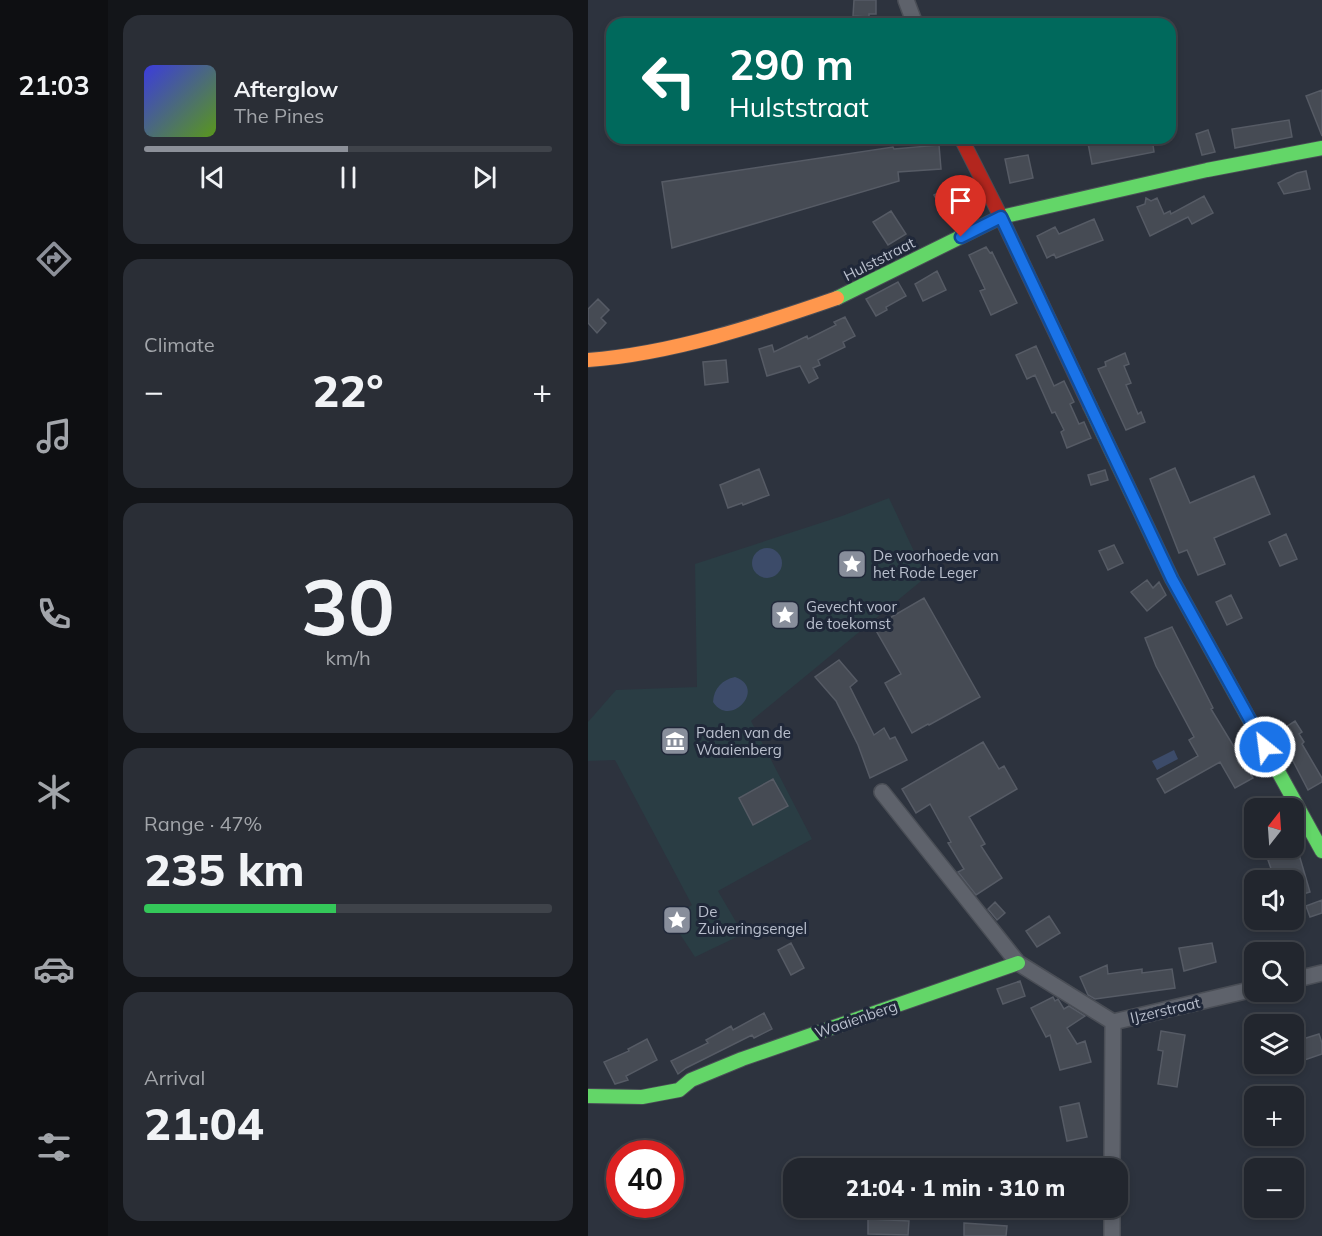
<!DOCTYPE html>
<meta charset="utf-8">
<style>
:root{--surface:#22262e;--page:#2a2e36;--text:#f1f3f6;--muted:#a2a5aa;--line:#3f434a;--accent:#8c9099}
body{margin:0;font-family:Mulish,sans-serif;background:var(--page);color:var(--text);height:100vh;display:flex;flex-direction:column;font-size:22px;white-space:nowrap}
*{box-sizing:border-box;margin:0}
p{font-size:20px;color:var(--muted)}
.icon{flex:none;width:33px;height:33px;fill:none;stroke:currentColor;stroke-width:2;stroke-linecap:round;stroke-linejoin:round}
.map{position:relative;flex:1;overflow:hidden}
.side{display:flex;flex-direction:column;gap:15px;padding:15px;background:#131519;width:480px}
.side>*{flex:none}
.hud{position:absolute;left:18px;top:18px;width:570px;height:126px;border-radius:18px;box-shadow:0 3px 9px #0003,0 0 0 2px var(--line);background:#00695c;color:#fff;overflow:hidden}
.needle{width:39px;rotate:17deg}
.tools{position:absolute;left:656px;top:798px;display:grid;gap:12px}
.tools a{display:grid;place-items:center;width:60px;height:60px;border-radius:12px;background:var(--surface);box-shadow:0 3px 9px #0003,0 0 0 2px var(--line);font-size:30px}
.speed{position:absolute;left:18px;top:1140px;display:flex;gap:12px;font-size:30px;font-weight:700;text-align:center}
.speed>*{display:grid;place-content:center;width:78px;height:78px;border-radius:50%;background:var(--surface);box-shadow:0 3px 9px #0003,0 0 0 2px var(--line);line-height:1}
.speed .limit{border:9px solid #d22;background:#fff;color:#111}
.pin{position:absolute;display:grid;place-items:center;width:51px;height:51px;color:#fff;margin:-62px -26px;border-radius:50% 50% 50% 0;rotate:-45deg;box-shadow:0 0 6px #0007}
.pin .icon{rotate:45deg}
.me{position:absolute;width:66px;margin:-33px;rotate:331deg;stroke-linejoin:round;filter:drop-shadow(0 0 4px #0008)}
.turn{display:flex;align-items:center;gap:21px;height:126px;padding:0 24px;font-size:27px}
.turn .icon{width:78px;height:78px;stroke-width:2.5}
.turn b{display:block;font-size:42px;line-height:51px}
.big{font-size:45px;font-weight:800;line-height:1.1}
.side .card{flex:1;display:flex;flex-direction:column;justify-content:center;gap:9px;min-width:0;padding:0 21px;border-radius:18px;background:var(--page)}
.side .dial{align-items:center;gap:0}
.dial b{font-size:78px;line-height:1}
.song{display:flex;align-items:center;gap:18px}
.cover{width:72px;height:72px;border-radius:9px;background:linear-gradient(135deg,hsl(240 70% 55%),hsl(90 70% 35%))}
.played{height:6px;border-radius:3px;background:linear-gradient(90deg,var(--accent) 50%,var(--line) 50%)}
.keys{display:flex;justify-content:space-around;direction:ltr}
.heat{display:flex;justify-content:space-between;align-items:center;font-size:33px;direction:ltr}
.charge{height:9px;border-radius:4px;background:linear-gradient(90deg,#34c759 47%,var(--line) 0)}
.trip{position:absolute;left:195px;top:1158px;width:345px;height:60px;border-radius:18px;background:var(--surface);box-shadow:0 3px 9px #0003,0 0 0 2px var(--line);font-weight:800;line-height:60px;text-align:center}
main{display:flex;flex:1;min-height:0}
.tabs{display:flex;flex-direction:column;width:108px;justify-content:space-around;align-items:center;background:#0e0f12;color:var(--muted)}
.tabs .icon{width:42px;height:42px}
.tabs .active{color:var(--accent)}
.tabs b{font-size:27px;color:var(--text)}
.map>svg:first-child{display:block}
.green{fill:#2a3d44}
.water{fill:#3c4b69}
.building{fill:#464b54;stroke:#565b65;stroke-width:1.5}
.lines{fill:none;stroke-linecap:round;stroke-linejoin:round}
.street-casing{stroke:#4a4e56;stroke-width:18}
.fast-casing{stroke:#4a4e56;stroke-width:16}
.slow-casing{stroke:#4a4e56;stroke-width:16}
.jam-casing{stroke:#4a4e56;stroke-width:16}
.street{stroke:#5e626b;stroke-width:15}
.fast{stroke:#63d668;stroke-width:14}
.slow{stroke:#ff974d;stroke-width:14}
.jam{stroke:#b3261e;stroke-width:14}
.route-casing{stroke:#114b97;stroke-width:15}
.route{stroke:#1a73e8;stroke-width:10}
.labels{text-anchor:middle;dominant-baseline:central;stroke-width:6;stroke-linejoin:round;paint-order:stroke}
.street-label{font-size:15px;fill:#b9bfcd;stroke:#202839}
.poi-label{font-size:15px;fill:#b9bfcd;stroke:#202839;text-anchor:start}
</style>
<main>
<nav class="tabs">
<b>21:03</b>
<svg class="icon active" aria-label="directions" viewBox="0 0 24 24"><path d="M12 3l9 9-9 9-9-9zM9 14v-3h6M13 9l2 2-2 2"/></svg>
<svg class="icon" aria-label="music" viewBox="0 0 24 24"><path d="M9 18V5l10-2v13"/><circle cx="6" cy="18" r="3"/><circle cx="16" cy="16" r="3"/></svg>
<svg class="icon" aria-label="phone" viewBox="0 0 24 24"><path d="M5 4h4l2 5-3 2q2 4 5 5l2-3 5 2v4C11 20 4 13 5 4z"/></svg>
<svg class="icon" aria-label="climate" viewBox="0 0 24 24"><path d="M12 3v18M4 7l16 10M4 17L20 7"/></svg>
<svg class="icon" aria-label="car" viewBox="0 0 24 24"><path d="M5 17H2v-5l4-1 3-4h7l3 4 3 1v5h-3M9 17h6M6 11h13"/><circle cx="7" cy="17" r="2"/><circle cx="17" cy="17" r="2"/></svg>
<svg class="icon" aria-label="filters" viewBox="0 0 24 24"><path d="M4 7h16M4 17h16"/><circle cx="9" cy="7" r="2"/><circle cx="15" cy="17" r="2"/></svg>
</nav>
<section class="side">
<div class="card">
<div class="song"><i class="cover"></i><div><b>Afterglow</b><p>The Pines</p></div></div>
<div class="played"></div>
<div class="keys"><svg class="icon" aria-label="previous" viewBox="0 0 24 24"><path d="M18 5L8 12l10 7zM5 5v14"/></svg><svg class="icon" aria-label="pause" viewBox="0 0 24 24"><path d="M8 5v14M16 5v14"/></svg><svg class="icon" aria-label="next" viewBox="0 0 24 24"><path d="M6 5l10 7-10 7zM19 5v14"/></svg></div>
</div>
<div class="card"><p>Climate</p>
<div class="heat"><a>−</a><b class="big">22°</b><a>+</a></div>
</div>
<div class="card dial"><b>30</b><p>km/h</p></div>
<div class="card"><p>Range · 47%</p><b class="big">235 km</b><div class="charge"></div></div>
<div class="card"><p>Arrival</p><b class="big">21:04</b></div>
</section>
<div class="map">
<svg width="734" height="1236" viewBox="0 0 734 1236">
<rect width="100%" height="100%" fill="#2d333e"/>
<!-- green -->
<path class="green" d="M 301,498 L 338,577 L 163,721 L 224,839 L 130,891 L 155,934 L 107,957 L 82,919 L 104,905 L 27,760 L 0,761 L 0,722 L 28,690 L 109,687 L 107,564 L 254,516 Z"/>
<!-- water -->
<path class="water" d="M164 563a15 15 0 1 1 30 0a15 15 0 1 1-30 0Z
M 147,677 C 179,688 143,729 125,702 C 126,688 134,680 147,677 Z
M 586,750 L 590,759 L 569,770 L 564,761 Z"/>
<!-- building -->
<path class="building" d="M 266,0 L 288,0 L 288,14 L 281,14 L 281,17 L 265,16 Z
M 734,90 L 734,136 L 718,96 Z
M 701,120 L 704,137 L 647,148 L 644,129 Z
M 620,130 L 627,152 L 614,155 L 608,134 Z
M 499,138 L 564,138 L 566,152 L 504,164 Z
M 351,145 L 353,169 L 310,172 L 311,181 L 84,248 L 74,182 L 305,147 L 306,149 Z
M 440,155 L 445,178 L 422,183 L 417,159 Z
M 718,171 L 722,189 L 696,194 L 690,183 L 709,173 Z
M 362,186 L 375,208 L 359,218 L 346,195 Z
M 616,196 L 625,213 L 604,224 L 600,217 L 562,236 L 549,207 L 557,204 L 558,198 L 563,201 L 569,198 L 576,214 L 582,211 L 583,214 Z
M 303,211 L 318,234 L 300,245 L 285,222 Z
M 506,219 L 515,240 L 468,258 L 466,254 L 459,258 L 449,236 L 467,227 L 471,234 Z
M 398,247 L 402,253 L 404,252 L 429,303 L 403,315 L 392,291 L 397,289 L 381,255 Z
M 349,271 L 358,290 L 335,301 L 327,284 Z
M 310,282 L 318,296 L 298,307 L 299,310 L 288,316 L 278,299 Z
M 10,299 L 21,310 L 13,318 L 18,323 L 9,333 L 0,323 L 0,309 Z
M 257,317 L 267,336 L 255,342 L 257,347 L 230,360 L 232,365 L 225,368 L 230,378 L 221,383 L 212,366 L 179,376 L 171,349 L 184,345 L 186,352 L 219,336 L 220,339 L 248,325 L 246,322 Z
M 448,346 L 466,386 L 476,381 L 486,402 L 482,404 L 491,424 L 496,422 L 503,438 L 479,448 L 473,432 L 476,430 L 467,412 L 464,413 L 447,375 L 439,379 L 428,355 Z
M 537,353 L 541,364 L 536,366 L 543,383 L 538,385 L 550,414 L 553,412 L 557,422 L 538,430 L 510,369 L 518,366 L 517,362 Z
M 138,360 L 140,382 L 117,385 L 115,362 Z
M 587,468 L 602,503 L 666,476 L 682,514 L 626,538 L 637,564 L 610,575 L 599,550 L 591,553 L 562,479 Z
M 171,469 L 181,495 L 155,505 L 154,503 L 140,508 L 132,485 Z
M 517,470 L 520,480 L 503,485 L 500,475 Z
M 698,534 L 709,559 L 692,566 L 681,542 Z
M 526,545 L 535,563 L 520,570 L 511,551 Z
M 559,580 L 565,588 L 571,582 L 578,595 L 559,611 L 543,592 Z
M 643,595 L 654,618 L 639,625 L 628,602 Z
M 336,598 L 392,697 L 341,725 L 340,724 L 324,733 L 297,683 L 313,674 L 286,627 Z
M 584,627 L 625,708 L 623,709 L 665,778 L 647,788 L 632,762 L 577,793 L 569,779 L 610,756 L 601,740 L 606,737 L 568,666 L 557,638 Z
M 251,660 L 269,681 L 262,687 L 286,735 L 296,728 L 302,739 L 307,737 L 319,760 L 282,778 L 270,745 L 248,701 L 227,677 Z
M 707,721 L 714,732 L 711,734 L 716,742 L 714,744 L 734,778 L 734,782 L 720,790 L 690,732 Z
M 395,742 L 411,769 L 416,766 L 429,789 L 381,817 L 397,844 L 393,846 L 414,878 L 388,895 L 370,872 L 376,869 L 360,843 L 363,842 L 342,804 L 328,813 L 314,789 Z
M 185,779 L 200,806 L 165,825 L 151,798 Z
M 710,851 L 722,892 L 705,897 L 705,880 L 687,880 L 680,860 Z
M 734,900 L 734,913 L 722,917 L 718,906 Z
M 407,902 L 417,913 L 409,920 L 400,909 Z
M 461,916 L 472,933 L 449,947 L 438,931 Z
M 203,943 L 216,968 L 203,975 L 190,950 Z
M 624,943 L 628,962 L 596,971 L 591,948 Z
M 519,965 L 520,974 L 554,969 L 554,973 L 584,969 L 587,988 L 507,999 L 500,995 L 492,977 Z
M 432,981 L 437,996 L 415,1004 L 409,989 Z
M 465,997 L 467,1001 L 470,999 L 476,1009 L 481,1006 L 497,1016 L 479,1028 L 489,1044 L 497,1041 L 503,1062 L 472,1070 L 462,1035 L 458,1037 L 443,1008 Z
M 176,1013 L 184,1029 L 166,1038 L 164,1035 L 98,1068 L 90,1074 L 83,1061 L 120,1043 L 118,1040 L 143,1026 L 145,1030 Z
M 573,1031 L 597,1035 L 589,1087 L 570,1084 L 575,1051 L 570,1050 Z
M 731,1034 L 734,1043 L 734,1054 L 705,1064 L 705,1042 Z
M 59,1039 L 69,1060 L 38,1076 L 40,1080 L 27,1084 L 16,1062 L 41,1051 L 40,1049 Z
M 491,1103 L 499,1137 L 479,1141 L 472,1107 Z
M 490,1158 L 514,1160 L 514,1168 L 489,1168 Z
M 280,1219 L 321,1221 L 320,1235 L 280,1234 Z
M 376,1223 L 419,1226 L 418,1236 L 376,1236 Z"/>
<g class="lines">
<!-- street casing -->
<g class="street-casing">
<path id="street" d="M 318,0 L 327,24
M 294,792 L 430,963 L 525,1022
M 705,980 L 734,973
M 525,1022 L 666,989
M 524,1168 L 525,1022
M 524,1236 L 524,1208"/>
</g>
<!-- fast casing -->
<g class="fast-casing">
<path id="fast" d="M 249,298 L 413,217 L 619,170 L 734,148
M 502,406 L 584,579 L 734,851
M 0,1096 L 54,1097 L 91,1090 L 103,1080 L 154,1059 L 430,963"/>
</g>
<!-- slow casing -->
<g class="slow-casing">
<path id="slow" d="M 0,360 C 83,354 171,325 249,298"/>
</g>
<!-- jam casing -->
<g class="jam-casing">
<path id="jam" d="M 373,138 L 413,217 L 502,406"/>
</g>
<!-- street -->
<use href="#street" class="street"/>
<!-- fast -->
<use href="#fast" class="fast"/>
<!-- slow -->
<use href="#slow" class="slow"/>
<!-- jam -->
<use href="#jam" class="jam"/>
</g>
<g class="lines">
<!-- route casing -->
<g class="route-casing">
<path id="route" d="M 373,237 L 413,217 L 584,579 L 677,747"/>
</g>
<!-- route -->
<use href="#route" class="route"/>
</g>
<!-- icons -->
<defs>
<g id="sight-square" transform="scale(1.5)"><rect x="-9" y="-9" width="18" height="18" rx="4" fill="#888e9b" stroke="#202839"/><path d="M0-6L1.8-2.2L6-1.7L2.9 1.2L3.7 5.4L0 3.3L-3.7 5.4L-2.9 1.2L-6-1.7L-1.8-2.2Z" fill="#fff"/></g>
<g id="museum-square" transform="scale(1.5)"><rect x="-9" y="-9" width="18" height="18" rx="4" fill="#888e9b" stroke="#202839"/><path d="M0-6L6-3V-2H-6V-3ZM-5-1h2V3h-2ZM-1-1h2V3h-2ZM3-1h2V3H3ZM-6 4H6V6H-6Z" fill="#fff"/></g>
</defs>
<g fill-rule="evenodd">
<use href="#sight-square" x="264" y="564"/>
<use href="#sight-square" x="197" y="615"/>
<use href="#museum-square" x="87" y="741"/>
<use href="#sight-square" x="89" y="920"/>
</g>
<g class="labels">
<!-- street labels -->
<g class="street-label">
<text transform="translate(291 259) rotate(-27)">Hulststraat</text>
<text transform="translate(577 1010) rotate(-13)">IJzerstraat</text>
<text transform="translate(268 1019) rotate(-19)">Waaienberg</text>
</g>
<!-- poi labels -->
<g class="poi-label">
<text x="285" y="555">De voorhoede van<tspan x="285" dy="17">het Rode Leger</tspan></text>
<text x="218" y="606">Gevecht voor<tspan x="218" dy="17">de toekomst</tspan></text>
<text x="108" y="732">Paden van de<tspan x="108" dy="17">Waaienberg</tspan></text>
<text x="110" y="911">De<tspan x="110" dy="17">Zuiveringsengel</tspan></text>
</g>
</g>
</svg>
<div class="tools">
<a><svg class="needle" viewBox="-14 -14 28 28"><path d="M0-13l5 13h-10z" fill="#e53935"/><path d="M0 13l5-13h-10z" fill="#a2a5aa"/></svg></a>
<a><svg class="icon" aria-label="sound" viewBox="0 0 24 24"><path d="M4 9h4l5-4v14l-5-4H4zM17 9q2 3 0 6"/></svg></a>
<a><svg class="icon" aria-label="search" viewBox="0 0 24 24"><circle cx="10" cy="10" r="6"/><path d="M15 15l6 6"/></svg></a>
<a><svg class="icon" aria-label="layers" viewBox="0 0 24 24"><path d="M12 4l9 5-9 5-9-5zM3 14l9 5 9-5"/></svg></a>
<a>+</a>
<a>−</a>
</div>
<div class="speed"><div class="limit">40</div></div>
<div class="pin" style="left:373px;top:237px;background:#d93025"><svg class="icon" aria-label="arrive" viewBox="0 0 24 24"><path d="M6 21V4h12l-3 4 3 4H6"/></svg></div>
<svg class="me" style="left:677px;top:747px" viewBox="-20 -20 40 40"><circle r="17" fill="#1a73e8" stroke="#fff" stroke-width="3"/><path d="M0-11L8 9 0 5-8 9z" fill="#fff"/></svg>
<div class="trip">21:04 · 1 min · 310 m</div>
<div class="hud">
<div class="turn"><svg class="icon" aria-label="left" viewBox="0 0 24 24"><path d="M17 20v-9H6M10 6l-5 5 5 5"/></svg><div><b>290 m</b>Hulststraat</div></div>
</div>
</div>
</main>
